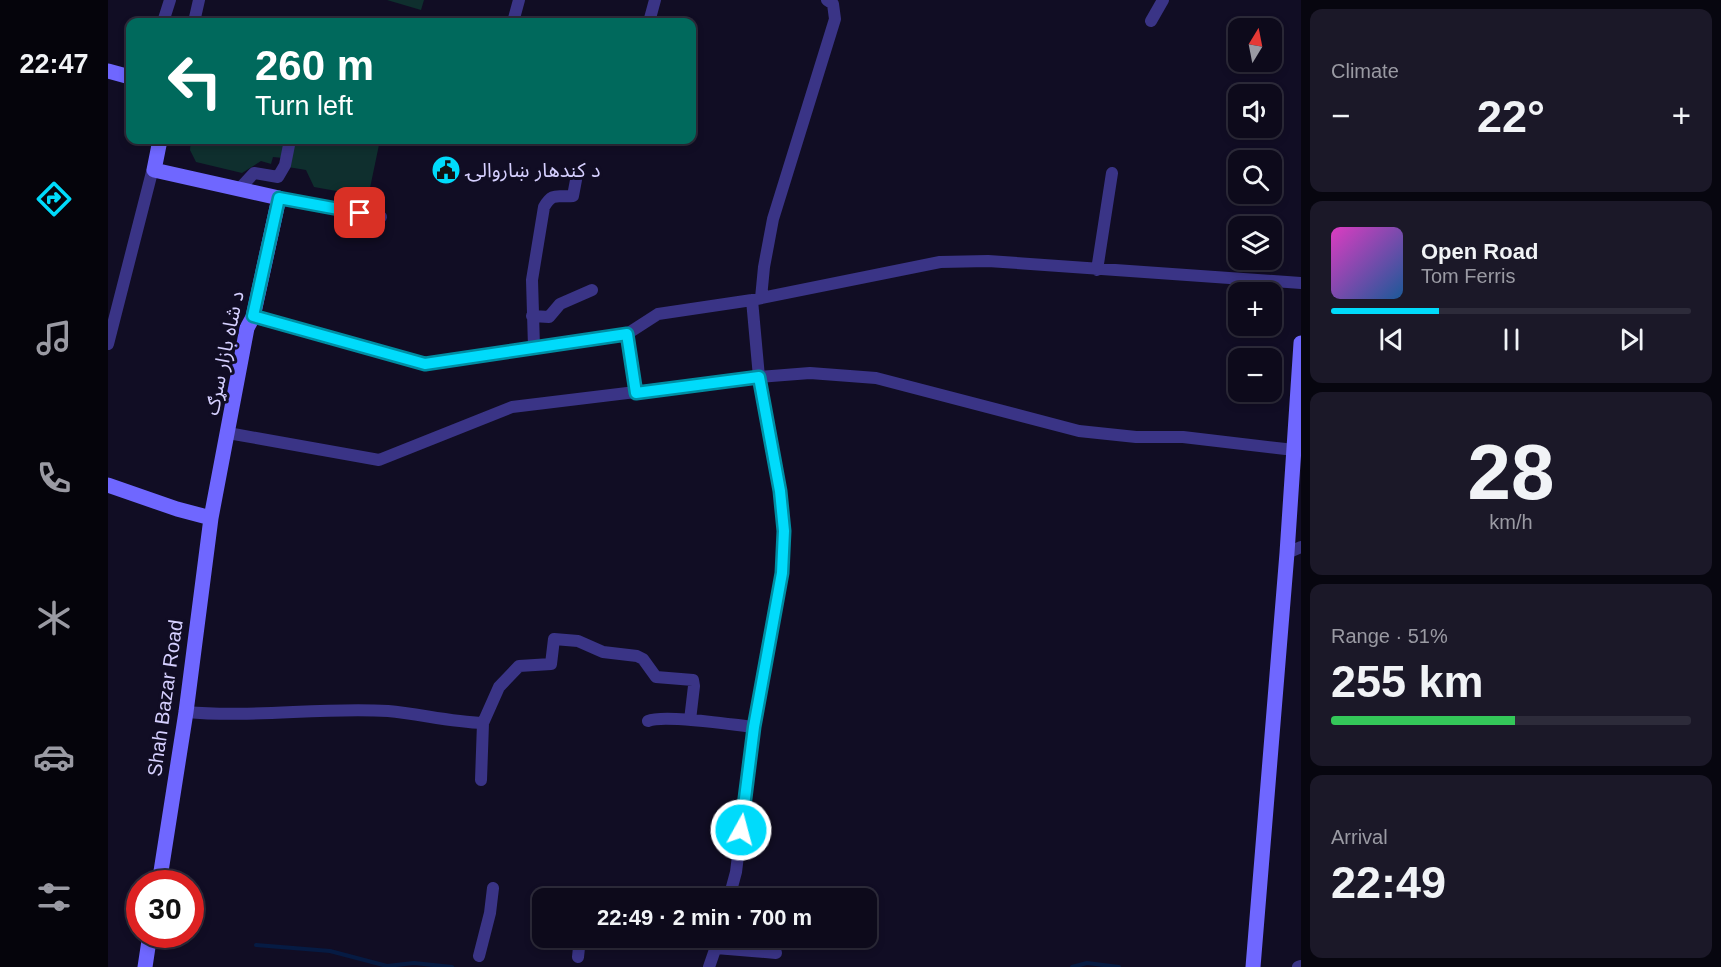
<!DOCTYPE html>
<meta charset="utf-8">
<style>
:root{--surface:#0d0a1b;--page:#1b1828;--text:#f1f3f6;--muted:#9a9aa3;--line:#2d2b3a;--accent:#00dbfb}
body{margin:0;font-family:Helvetica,"Noto Sans Arabic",sans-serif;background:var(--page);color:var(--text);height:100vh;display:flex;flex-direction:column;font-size:22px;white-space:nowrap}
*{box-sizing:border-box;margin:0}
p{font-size:20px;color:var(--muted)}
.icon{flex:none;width:33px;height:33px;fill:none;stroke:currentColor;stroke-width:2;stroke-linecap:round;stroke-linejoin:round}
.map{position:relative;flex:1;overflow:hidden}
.drawer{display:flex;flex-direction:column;gap:9px;padding:9px;background:#07060f;width:420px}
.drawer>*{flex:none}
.guide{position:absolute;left:18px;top:18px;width:570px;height:126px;border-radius:12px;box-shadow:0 3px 9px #0003,0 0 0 2px var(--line);background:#00695c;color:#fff;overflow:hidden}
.needle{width:39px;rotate:10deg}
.fabs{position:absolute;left:1120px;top:18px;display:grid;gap:12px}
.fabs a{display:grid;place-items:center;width:54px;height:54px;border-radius:12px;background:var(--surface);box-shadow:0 3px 9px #0003,0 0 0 2px var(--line);font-size:30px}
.speed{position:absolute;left:18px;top:870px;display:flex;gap:12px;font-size:30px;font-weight:700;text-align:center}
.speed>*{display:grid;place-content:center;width:78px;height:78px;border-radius:50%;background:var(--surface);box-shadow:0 3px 9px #0003,0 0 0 2px var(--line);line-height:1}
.speed .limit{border:9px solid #d22;background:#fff;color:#111}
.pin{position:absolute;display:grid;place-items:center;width:51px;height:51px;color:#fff;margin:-26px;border-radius:12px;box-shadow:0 3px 9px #0006}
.me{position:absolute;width:66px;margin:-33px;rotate:7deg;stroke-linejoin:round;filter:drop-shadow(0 0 4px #0008)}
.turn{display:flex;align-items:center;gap:21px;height:126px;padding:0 30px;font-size:27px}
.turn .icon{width:78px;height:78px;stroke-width:2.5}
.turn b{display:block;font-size:42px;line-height:51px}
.big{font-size:45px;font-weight:700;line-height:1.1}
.drawer .widget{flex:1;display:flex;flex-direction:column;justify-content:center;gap:9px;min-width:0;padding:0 21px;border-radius:12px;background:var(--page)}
.drawer .dial{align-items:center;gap:0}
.dial b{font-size:78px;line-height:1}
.song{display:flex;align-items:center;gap:18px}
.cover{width:72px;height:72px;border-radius:9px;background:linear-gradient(135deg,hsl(310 70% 55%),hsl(210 70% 35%))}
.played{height:6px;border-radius:3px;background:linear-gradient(90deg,var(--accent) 30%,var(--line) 30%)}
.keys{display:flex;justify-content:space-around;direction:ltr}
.heat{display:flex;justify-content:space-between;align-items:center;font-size:33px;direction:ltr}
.charge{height:9px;border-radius:4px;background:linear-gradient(90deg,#34c759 51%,var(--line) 0)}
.trip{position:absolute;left:424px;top:888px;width:345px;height:60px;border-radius:12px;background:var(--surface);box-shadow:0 3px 9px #0003,0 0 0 2px var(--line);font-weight:700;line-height:60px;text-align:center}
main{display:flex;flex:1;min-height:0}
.menu{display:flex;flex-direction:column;width:108px;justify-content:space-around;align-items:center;background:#05040b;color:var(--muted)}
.menu .icon{width:42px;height:42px}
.menu .selected{color:var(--accent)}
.menu b{font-size:27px;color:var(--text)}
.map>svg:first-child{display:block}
.green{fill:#0f2f2e}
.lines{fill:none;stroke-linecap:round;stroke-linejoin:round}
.stream{stroke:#061b43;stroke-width:4}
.street{stroke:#3a3486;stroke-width:12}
.secondary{stroke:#6f67ff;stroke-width:15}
.route-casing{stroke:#008ea3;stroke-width:15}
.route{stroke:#00dbfb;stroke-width:10}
.labels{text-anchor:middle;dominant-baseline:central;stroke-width:6;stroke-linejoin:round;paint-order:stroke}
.poi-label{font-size:20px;fill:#d6d0ff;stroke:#110d24;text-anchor:start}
.street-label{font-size:20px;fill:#d6d0ff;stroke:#110d24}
</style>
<main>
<nav class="menu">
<b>22:47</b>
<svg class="icon selected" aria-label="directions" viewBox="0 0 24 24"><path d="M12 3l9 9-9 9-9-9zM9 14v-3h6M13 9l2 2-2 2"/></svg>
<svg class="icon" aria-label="music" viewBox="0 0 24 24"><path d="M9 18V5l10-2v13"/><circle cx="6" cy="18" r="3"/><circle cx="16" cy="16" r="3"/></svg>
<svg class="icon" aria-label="phone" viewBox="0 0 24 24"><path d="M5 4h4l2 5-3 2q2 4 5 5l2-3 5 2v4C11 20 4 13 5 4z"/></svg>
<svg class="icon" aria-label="climate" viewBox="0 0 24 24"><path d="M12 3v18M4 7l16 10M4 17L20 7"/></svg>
<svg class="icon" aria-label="car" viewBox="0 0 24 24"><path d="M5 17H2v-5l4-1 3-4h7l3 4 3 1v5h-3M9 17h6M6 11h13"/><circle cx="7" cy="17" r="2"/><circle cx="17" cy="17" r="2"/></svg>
<svg class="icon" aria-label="filters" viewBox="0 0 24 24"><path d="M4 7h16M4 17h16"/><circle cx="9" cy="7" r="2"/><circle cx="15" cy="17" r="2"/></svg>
</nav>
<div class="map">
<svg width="1193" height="967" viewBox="0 0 1193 967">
<rect width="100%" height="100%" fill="#110d24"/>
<!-- green -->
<path class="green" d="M 279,0 L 316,0 L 313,10 Z
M 83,140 L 272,140 L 262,188 L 251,195 L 206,187 L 198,170 L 174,166 L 175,158 L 165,157 L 163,164 L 153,161 L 134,173 L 88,162 L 82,150 Z"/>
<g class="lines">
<!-- stream -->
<path class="stream" d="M 148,945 L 222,951 L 279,966 L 306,963 L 344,967
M 964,967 L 979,963 L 1011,967"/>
<!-- street -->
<path class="street" d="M 1043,21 L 1055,0
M 55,22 L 62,0
M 86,22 L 91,0
M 405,22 L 411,0
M 541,22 L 547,0
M 134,186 L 146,173 L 170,177 L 177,165 L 182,140
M 171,198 L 273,217
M 989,270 L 1004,173
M 653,298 L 656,267 L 665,219 L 727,19 L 725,4 L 719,0
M 424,316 L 441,317 L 452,304 L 484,290
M 145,317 L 317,364 L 519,334 L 550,314 L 644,300 L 832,262 L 880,261 L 1193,283
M 519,334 L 528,393
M 0,344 L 44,172 L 46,170
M 426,347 L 424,280 L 436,207 C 445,191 450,198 465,196 L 468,180
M 120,433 L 271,460 L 404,407 L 651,377 L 702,373 L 768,378 L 971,431 L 1028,437 L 1075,437 L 1186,450
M 1179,553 L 1193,547
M 78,712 C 145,718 213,707 280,711 C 312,714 343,722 375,723 L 391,687 L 411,666 L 443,664 L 446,639 L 470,641 L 495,652 L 529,656 L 535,659 L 548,677 L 585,680 L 586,686 L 582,720
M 540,721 C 556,714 625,725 646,727
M 373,780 L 375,723
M 437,898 L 437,892
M 475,898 L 475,895
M 621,898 L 628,872 L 646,727 L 674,573 L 676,531 L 672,491 L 651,377 L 644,300
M 433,939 L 435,920
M 608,948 L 668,953
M 371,956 L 382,913 L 385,888
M 470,957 L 472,938
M 601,967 L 611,938
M 1190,967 L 1193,966"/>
<!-- secondary -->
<path class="secondary" d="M 0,71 L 22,77
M 0,485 L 69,509 L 103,518
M 51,884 L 78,712 L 103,518 L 139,328 L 145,317 L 171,198 L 46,170 L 52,140
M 37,967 L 42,934
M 1145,967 L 1179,553 L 1193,343"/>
</g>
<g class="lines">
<!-- route casing -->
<g class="route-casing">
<path id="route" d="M 252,213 L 171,198 L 145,316 L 317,364 L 519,334 L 528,393 L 651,377 L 672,491 L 676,531 L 674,573 L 646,727 L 633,830"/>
</g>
<!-- route -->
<use href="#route" class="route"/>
</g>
<!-- icons -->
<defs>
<g id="civic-disc" transform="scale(1.5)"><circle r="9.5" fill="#00dbfb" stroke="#110d24"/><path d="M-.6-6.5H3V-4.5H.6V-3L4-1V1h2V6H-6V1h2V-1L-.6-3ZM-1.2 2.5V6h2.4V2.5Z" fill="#111"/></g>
</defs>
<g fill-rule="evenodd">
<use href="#civic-disc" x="338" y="170"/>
</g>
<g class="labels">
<!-- poi labels -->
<g class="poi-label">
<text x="359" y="170">د کندهار ښاروالۍ</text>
</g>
<!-- street labels -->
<g class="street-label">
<text transform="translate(116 353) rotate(-78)">د شاه بازار سړګ</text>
<text transform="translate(57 698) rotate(-82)">Shah Bazar Road</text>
</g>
</g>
</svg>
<div class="fabs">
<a><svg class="needle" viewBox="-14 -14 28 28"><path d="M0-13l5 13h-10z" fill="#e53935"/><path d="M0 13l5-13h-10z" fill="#9a9aa3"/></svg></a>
<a><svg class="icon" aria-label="sound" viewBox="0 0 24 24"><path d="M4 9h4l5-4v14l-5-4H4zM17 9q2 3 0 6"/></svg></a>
<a><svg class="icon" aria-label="search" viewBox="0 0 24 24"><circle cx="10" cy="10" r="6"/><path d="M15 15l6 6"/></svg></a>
<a><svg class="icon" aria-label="layers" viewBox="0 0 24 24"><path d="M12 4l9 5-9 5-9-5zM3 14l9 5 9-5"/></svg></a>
<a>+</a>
<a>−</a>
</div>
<div class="speed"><div class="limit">30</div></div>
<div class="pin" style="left:252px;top:213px;background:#d93025"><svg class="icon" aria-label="arrive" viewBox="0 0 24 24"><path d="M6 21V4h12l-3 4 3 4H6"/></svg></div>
<svg class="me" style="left:633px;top:830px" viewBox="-20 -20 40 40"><circle r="17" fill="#00dbfb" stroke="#fff" stroke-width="3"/><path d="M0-11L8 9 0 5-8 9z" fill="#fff"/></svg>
<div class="trip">22:49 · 2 min · 700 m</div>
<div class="guide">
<div class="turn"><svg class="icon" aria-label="left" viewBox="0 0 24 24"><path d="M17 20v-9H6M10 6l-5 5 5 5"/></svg><div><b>260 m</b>Turn left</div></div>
</div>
</div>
<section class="drawer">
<div class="widget"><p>Climate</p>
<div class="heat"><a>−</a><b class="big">22°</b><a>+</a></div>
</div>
<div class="widget">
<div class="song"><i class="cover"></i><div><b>Open Road</b><p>Tom Ferris</p></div></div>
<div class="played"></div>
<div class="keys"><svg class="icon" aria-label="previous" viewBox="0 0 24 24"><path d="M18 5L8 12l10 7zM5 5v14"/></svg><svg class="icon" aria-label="pause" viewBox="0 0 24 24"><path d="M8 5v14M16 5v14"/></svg><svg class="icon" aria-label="next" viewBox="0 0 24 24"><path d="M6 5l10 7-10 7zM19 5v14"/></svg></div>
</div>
<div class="widget dial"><b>28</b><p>km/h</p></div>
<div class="widget"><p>Range · 51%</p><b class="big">255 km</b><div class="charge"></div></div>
<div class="widget"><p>Arrival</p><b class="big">22:49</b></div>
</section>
</main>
